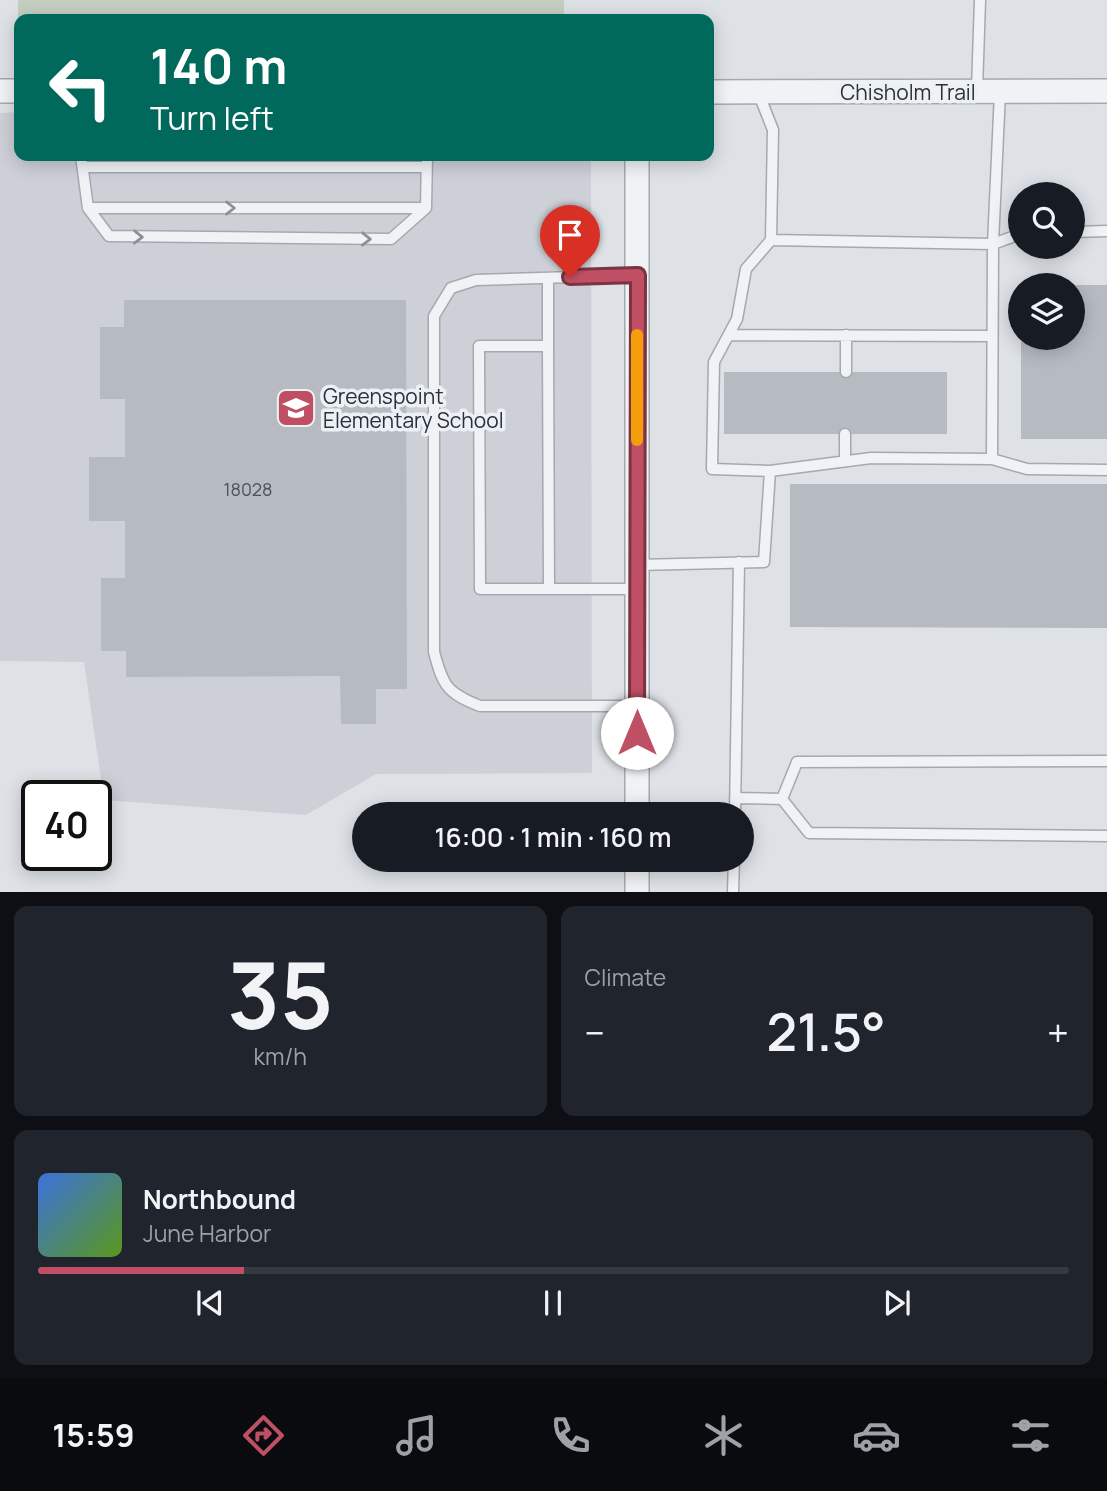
<!DOCTYPE html>
<meta charset="utf-8">
<style>
:root{--surface:#171b24;--page:#20242c;--text:#f1f3f6;--muted:#9ea1a6;--line:#363941;--accent:#bf4f65}
body{margin:0;font-family:Manrope,sans-serif;background:var(--page);color:var(--text);height:100vh;display:flex;flex-direction:column;font-size:26px;white-space:nowrap}
*{box-sizing:border-box;margin:0}
p{font-size:23px;color:var(--muted)}
.icon{flex:none;width:38px;height:38px;fill:none;stroke:currentColor;stroke-width:2;stroke-linecap:round;stroke-linejoin:round}
.map{position:relative;height:892px;overflow:hidden}
.side{display:flex;flex-direction:column;gap:14px;padding:14px;background:#0d0f14;flex:1}
.side>*{flex:none}
.banner{position:absolute;left:14px;top:14px;width:700px;height:147px;border-radius:14px;box-shadow:0 4px 18px #0003;background:#00695c;color:#fff;overflow:hidden}
.buttons{position:absolute;left:1008px;top:182px;display:grid;gap:14px}
.buttons a{display:grid;place-items:center;width:77px;height:77px;border-radius:50%;background:var(--surface);box-shadow:0 4px 18px #0003;font-size:35px}
.speed{position:absolute;left:21px;top:780px;display:flex;gap:14px;font-size:35px;font-weight:700;text-align:center}
.speed>*{display:grid;place-content:center;width:91px;height:91px;border-radius:50%;background:var(--surface);box-shadow:0 4px 18px #0003;line-height:1}
.speed .limit{border:4px solid #111;border-radius:10px;background:#fff;color:#111}
.pin{position:absolute;display:grid;place-items:center;width:60px;height:60px;color:#fff;margin:-72px -30px;border-radius:50% 50% 50% 0;rotate:-45deg;box-shadow:0 0 7px #0007}
.pin .icon{rotate:45deg}
.me{position:absolute;width:77px;margin:-38px;rotate:0deg;stroke-linejoin:round;filter:drop-shadow(0 0 5px #0008)}
.turn{display:flex;align-items:center;gap:24px;height:147px;padding:0 21px;font-size:32px}
.turn .icon{width:91px;height:91px;stroke-width:2.5}
.turn b{display:block;font-size:49px;line-height:60px}
.big{font-size:52px;font-weight:600;line-height:1.1}
.side .widget{flex:1;display:flex;flex-direction:column;justify-content:center;gap:10px;min-width:0;padding:0 24px;border-radius:14px;background:var(--page)}
.side .dial{align-items:center;gap:0}
.dial b{font-size:91px;line-height:1}
.song{display:flex;align-items:center;gap:21px}
.cover{width:84px;height:84px;border-radius:10px;background:linear-gradient(135deg,hsl(220 70% 55%),hsl(90 70% 35%))}
.played{height:7px;border-radius:4px;background:linear-gradient(90deg,var(--accent) 20%,var(--line) 20%)}
.keys{display:flex;justify-content:space-around;direction:ltr}
.heat{display:flex;justify-content:space-between;align-items:center;font-size:38px;direction:ltr}
.side .tiles{flex:1;display:grid;gap:14px;grid-template-columns:1fr 1fr}
.widget:last-child{grid-column:span 2}
.trip{position:absolute;left:352px;top:802px;width:402px;height:70px;border-radius:35px;background:var(--surface);box-shadow:0 4px 18px #0003;font-weight:600;line-height:70px;text-align:center}
.dock{display:flex;height:112px;justify-content:space-around;align-items:center;background:#090b0e;color:var(--muted)}
.dock .icon{width:49px;height:49px}
.dock .selected{color:var(--accent)}
.dock b{font-size:32px;color:var(--text)}
.map>svg:first-child{display:block}
.built{fill:#cdd1d7}
.green{fill:#c5cfc0}
.building{fill:#b6bbc2}
.lines{fill:none;stroke-linecap:round;stroke-linejoin:round}
.service-casing{stroke:#a4a9af;stroke-width:13}
.tertiary-casing{stroke:#a4a9af;stroke-width:26}
.service{stroke:#f0f2f5;stroke-width:10}
.tertiary{stroke:#f0f2f5;stroke-width:23}
.oneway{stroke:#8c9198}
.route-casing{stroke:#7c3342;stroke-width:18}
.route{stroke:#bf4f65;stroke-width:12}
.slow{stroke:#f59e0b;stroke-width:12}
.labels{text-anchor:middle;dominant-baseline:central;stroke-width:7;stroke-linejoin:round;paint-order:stroke}
.number-label{font-size:18px;fill:#4c535d}
.street-label{font-size:21px;fill:#29303b;stroke:#edf0f4}
.poi-label{font-size:21px;fill:#29303b;stroke:#edf0f4;text-anchor:start}
</style>
<div class="map">
<svg width="1107" height="893" viewBox="0 0 1107 893">
<rect width="100%" height="100%" fill="#dee2e6"/>
<!-- built -->
<path class="built" d="M 19,112 L 19,156 L 591,156 L 592,773 L 376,774 L 306,815 L 104,800 L 84,662 L 0,661 L 0,113 Z"/>
<!-- green -->
<path class="green" d="M 18,0 L 564,0 L 564,19 L 19,19 L 18,29 Z"/>
<!-- building -->
<path class="building" d="M 1073,285 L 1107,285 L 1107,439 L 1021,439 L 1021,338 L 1073,338 Z
M 124,300 L 406,300 L 407,689 L 376,689 L 376,724 L 341,724 L 340,676 L 126,677 L 126,651 L 101,651 L 101,578 L 125,578 L 125,521 L 89,521 L 89,457 L 125,457 L 125,399 L 100,399 L 100,327 L 124,327 Z
M 724,372 L 947,372 L 947,434 L 724,434 Z
M 790,484 L 1107,484 L 1107,628 L 790,627 Z"/>
<g class="lines">
<!-- service casing -->
<g class="service-casing">
<path id="service" d="M 977,90 L 980,0
M 758,92 L 773,130 L 771,240 L 993,244 L 1000,92
M 81,156 L 88,208 L 109,236 L 391,239 L 426,208 L 427,156
M 83,167 L 426,167
M 88,208 L 426,208
M 1073,232 L 1107,231
M 637,275 L 476,280 L 451,288 L 434,316 L 434,652 C 443,686 447,693 480,706 L 637,706
M 548,278 L 548,346
M 729,335 L 991,336
M 846,372 L 846,335
M 992,459 L 993,244 L 1020,234
M 845,461 L 845,434
M 770,471 L 712,469 L 714,362 L 737,319 L 746,269 L 771,240
M 637,565 L 764,562 L 770,471 L 871,458 L 992,459 L 1027,469 L 1107,470
M 549,589 L 548,346 L 479,346 L 480,589 L 637,589
M 735,798 L 782,799 L 809,833 L 1107,836
M 782,799 L 797,762 L 1107,761
M 735,814 L 739,562
M 733,893 L 734,859"/>
</g>
<!-- tertiary casing -->
<g class="tertiary-casing">
<path id="tertiary" d="M 0,91 L 19,91
M 709,92 L 1107,91
M 637,814 L 637,156
M 637,893 L 637,859"/>
</g>
<!-- service -->
<use href="#service" class="service"/>
<!-- tertiary -->
<use href="#tertiary" class="tertiary"/>
</g>
<!-- one-way arrows -->
<defs><path id="oneway-chevron" d="M-2-3.5L2.5 0L-2 3.5" fill="none" stroke-width="1.6" stroke-linecap="round" stroke-linejoin="round" transform="scale(1.75)"/></defs>
<g class="oneway">
<use href="#oneway-chevron" transform="translate(230 208)"/>
<use href="#oneway-chevron" transform="translate(138 237) rotate(1)"/>
<use href="#oneway-chevron" transform="translate(366 239) rotate(1)"/>
</g>
<g class="lines">
<!-- route casing -->
<g class="route-casing">
<path id="route" d="M 570,277 L 638,275 L 637,733"/>
</g>
<!-- route -->
<use href="#route" class="route"/>
<!-- slow -->
<path class="slow" d="M 637,440 L 637,335"/>
</g>
<!-- icons -->
<defs>
<g id="school-square" transform="scale(2.0125)"><rect x="-9" y="-9" width="18" height="18" rx="4" fill="#bf4f65" stroke="#edf0f4"/><path d="M0-5L7-2L0 1L-7-2ZM-4 1L0 2.5L4 1V4Q0 6-4 4Z" fill="#fff"/></g>
</defs>
<g fill-rule="evenodd">
<use href="#school-square" x="296" y="408"/>
</g>
<g class="labels">
<!-- number labels -->
<g class="number-label">
<text x="248" y="489">18028</text>
</g>
<!-- street labels -->
<g class="street-label">
<text x="908" y="92">Chisholm Trail</text>
</g>
<!-- poi labels -->
<g class="poi-label">
<text x="323" y="396">Greenspoint<tspan x="323" dy="24">Elementary School</tspan></text>
</g>
</g>
</svg>
<div class="buttons">
<a><svg class="icon" aria-label="search" viewBox="0 0 24 24"><circle cx="10" cy="10" r="6"/><path d="M15 15l6 6"/></svg></a>
<a><svg class="icon" aria-label="layers" viewBox="0 0 24 24"><path d="M12 4l9 5-9 5-9-5zM3 14l9 5 9-5"/></svg></a>
</div>
<div class="speed"><div class="limit">40</div></div>
<div class="pin" style="left:570px;top:277px;background:#d93025"><svg class="icon" aria-label="arrive" viewBox="0 0 24 24"><path d="M6 21V4h12l-3 4 3 4H6"/></svg></div>
<svg class="me" style="left:637px;top:733px" viewBox="-20 -20 40 40"><circle r="19" fill="#fff"/><path d="M0-13L10 11 0 6-10 11z" fill="#bf4f65"/></svg>
<div class="trip">16:00 · 1 min · 160 m</div>
<div class="banner">
<div class="turn"><svg class="icon" aria-label="left" viewBox="0 0 24 24"><path d="M17 20v-9H6M10 6l-5 5 5 5"/></svg><div><b>140 m</b>Turn left</div></div>
</div>
</div>
<section class="side">
<div class="tiles">
<div class="widget dial"><b>35</b><p>km/h</p></div>
<div class="widget"><p>Climate</p>
<div class="heat"><a>−</a><b class="big">21.5°</b><a>+</a></div>
</div>
<div class="widget">
<div class="song"><i class="cover"></i><div><b>Northbound</b><p>June Harbor</p></div></div>
<div class="played"></div>
<div class="keys"><svg class="icon" aria-label="previous" viewBox="0 0 24 24"><path d="M18 5L8 12l10 7zM5 5v14"/></svg><svg class="icon" aria-label="pause" viewBox="0 0 24 24"><path d="M8 5v14M16 5v14"/></svg><svg class="icon" aria-label="next" viewBox="0 0 24 24"><path d="M6 5l10 7-10 7zM19 5v14"/></svg></div>
</div>
</div>
</section>
<nav class="dock">
<b>15:59</b>
<svg class="icon selected" aria-label="directions" viewBox="0 0 24 24"><path d="M12 3l9 9-9 9-9-9zM9 14v-3h6M13 9l2 2-2 2"/></svg>
<svg class="icon" aria-label="music" viewBox="0 0 24 24"><path d="M9 18V5l10-2v13"/><circle cx="6" cy="18" r="3"/><circle cx="16" cy="16" r="3"/></svg>
<svg class="icon" aria-label="phone" viewBox="0 0 24 24"><path d="M5 4h4l2 5-3 2q2 4 5 5l2-3 5 2v4C11 20 4 13 5 4z"/></svg>
<svg class="icon" aria-label="climate" viewBox="0 0 24 24"><path d="M12 3v18M4 7l16 10M4 17L20 7"/></svg>
<svg class="icon" aria-label="car" viewBox="0 0 24 24"><path d="M5 17H2v-5l4-1 3-4h7l3 4 3 1v5h-3M9 17h6M6 11h13"/><circle cx="7" cy="17" r="2"/><circle cx="17" cy="17" r="2"/></svg>
<svg class="icon" aria-label="filters" viewBox="0 0 24 24"><path d="M4 7h16M4 17h16"/><circle cx="9" cy="7" r="2"/><circle cx="15" cy="17" r="2"/></svg>
</nav>
